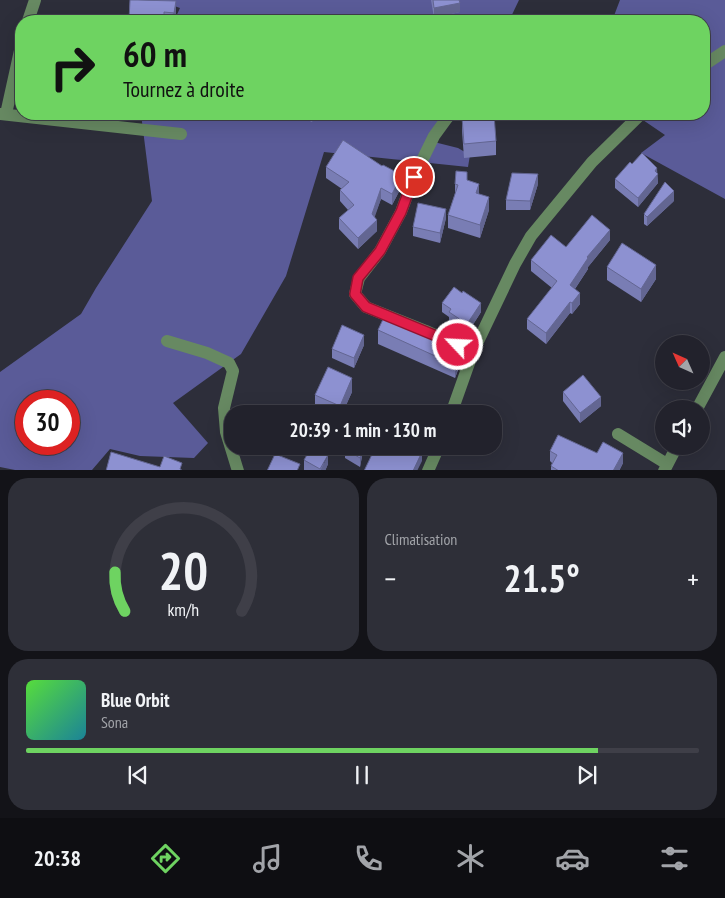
<!DOCTYPE html>
<html lang="fr">
<meta charset="utf-8">
<style>
:root{--surface:#22222c;--page:#2e2f38;--text:#f1f3f6;--muted:#a2a4a9;--line:#3f3f48;--accent:#6ed361}
body{margin:0;font-family:"PT Sans Narrow",sans-serif;background:var(--page);color:var(--text);height:100vh;display:flex;flex-direction:column;font-size:19px;white-space:nowrap}
*{box-sizing:border-box;margin:0}
p{font-size:16px;color:var(--muted)}
.icon{flex:none;width:28px;height:28px;fill:none;stroke:currentColor;stroke-width:2;stroke-linecap:round;stroke-linejoin:round}
.map{position:relative;height:470px;overflow:hidden}
.drawer{display:flex;flex-direction:column;gap:8px;padding:8px;background:#131318;flex:1}
.drawer>*{flex:none}
.hud{position:absolute;left:15px;top:15px;width:695px;height:105px;border-radius:20px;box-shadow:0 5px 20px #0002,0 0 0 1px var(--line);background:#6ed361;color:#111;overflow:hidden}
.needle{width:32px;rotate:315deg}
.controls{position:absolute;left:655px;top:335px;display:grid;gap:10px}
.controls a{display:grid;place-items:center;width:55px;height:55px;border-radius:50%;background:var(--surface);box-shadow:0 5px 20px #0002,0 0 0 1px var(--line);font-size:25px}
.speed{position:absolute;left:15px;top:390px;display:flex;gap:10px;font-size:25px;font-weight:700;text-align:center}
.speed>*{display:grid;place-content:center;width:65px;height:65px;border-radius:50%;background:var(--surface);box-shadow:0 5px 20px #0002,0 0 0 1px var(--line);line-height:1}
.speed .limit{border:8px solid #d22;background:#fff;color:#111}
.pin{position:absolute;display:grid;place-items:center;width:42px;height:42px;color:#fff;margin:-21px;border:2px solid #fff;border-radius:50%;box-shadow:0 1px 5px #0007}
.me{position:absolute;width:55px;margin:-28px;rotate:295deg;stroke-linejoin:round;filter:drop-shadow(0 0 4px #0008)}
.turn{display:flex;align-items:center;gap:18px;height:105px;padding:0 25px;font-size:22px}
.turn .icon{width:65px;height:65px;stroke-width:2.5}
.turn b{display:block;font-size:35px;line-height:42px}
.big{font-size:38px;font-weight:700;line-height:1.1}
.drawer .widget{flex:1;display:flex;flex-direction:column;justify-content:center;gap:8px;min-width:0;padding:0 18px;border-radius:20px;background:var(--page)}
.drawer .dial{align-items:center;gap:0}
.dial svg{height:130px;overflow:visible;fill:none;stroke:var(--line);stroke-width:7;stroke-linecap:round;text-anchor:middle}
.dial text{fill:var(--text);stroke:none}
.song{display:flex;align-items:center;gap:15px}
.cover{width:60px;height:60px;border-radius:8px;background:linear-gradient(135deg,hsl(110 70% 55%),hsl(190 70% 35%))}
.played{height:5px;border-radius:2px;background:linear-gradient(90deg,var(--accent) 85%,var(--line) 85%)}
.keys{display:flex;justify-content:space-around;direction:ltr}
.heat{display:flex;justify-content:space-between;align-items:center;font-size:28px;direction:ltr}
.drawer .tiles{flex:1;display:grid;gap:8px;grid-template-columns:1fr 1fr}
.widget:last-child{grid-column:span 2}
.trip{position:absolute;left:224px;top:405px;width:278px;height:50px;border-radius:20px;background:var(--surface);box-shadow:0 5px 20px #0002,0 0 0 1px var(--line);font-weight:700;line-height:50px;text-align:center}
.tabs{display:flex;height:80px;justify-content:space-around;align-items:center;background:#0e0e12;color:var(--muted)}
.tabs .icon{width:35px;height:35px}
.tabs .current{color:var(--accent)}
.tabs b{font-size:22px;color:var(--text)}
.map>svg:first-child{display:block}
.forest{fill:#5a5b98;fill-rule:evenodd}
.lines{fill:none;stroke-linecap:round;stroke-linejoin:round}
.minor{stroke:#678962;stroke-width:12}
.wall{fill:#797db4}
.shaded-wall{fill:#636692}
.building{fill:#8d91d1;stroke:#636692}
.route-casing{stroke:#92132f;stroke-width:12}
.route{stroke:#e11d48;stroke-width:9}
</style>
<div class="map">
<svg width="725" height="471" viewBox="0 0 725 471">
<rect width="100%" height="100%" fill="#2d2e3a"/>
<!-- forest -->
<path class="forest" d="M 157,0 L 519,0 L 509,21 L 174,21 L 180,8 Z
M 620,0 L 725,0 L 725,199 L 641,153 L 665,135 L 643,120 L 642,114 L 704,114 L 704,21 L 612,21 Z
M 141,114 L 457,114 L 457,117 L 430,141 L 458,148 L 470,155 L 468,167 L 324,152 L 286,276 L 241,354 L 173,403 L 208,443 L 194,458 L 140,456 L 110,449 L 92,470 L 20,471 L 0,467 L 0,372 L 81,314 L 96,288 L 152,201 ZM 26,401 L 69,401 L 69,444 L 26,444 Z"/>
<g class="lines">
<!-- minor -->
<path class="minor" d="M 28,21 L 35,0
M 704,65 L 725,51
M 0,114 L 181,134
M 6,114 L 21,46
M 450,114 L 434,136 L 414,177 L 401,212 L 380,251 L 359,278 L 355,294 L 366,307 L 426,331 L 473,352
M 167,341 L 207,353 L 229,363 L 233,371 L 224,408 L 226,432 L 238,471
M 697,409 L 725,357
M 451,414 L 473,352 L 515,264 L 531,236 L 592,162 L 641,114
M 618,434 L 667,464
M 428,471 L 439,446
M 664,471 L 677,446"/>
</g>
<!-- wall -->
<path class="wall" d="M 130,0 L 176,14 L 174,21 L 129,21 Z
M 431,0 L 459,0 L 460,12 L 434,18 Z
M 294,114 L 316,114 L 312,122 Z
M 462,117 L 496,141 L 496,155 L 464,158 L 462,131 Z
M 632,164 L 657,173 L 658,183 L 638,207 L 615,188 L 615,179 Z
M 326,167 L 402,186 L 392,205 L 381,199 L 374,217 L 377,231 L 358,249 L 339,229 L 339,218 L 348,210 L 340,201 L 340,190 L 342,189 L 326,178 Z
M 467,181 L 479,194 L 489,210 L 480,238 L 448,228 L 448,215 L 455,194 L 455,184 Z
M 538,184 L 530,210 L 506,210 L 506,200 Z
M 674,201 L 647,226 L 644,224 L 644,214 Z
M 446,218 L 440,243 L 413,236 L 413,227 Z
M 610,240 L 588,267 L 588,269 L 575,289 L 580,304 L 572,314 L 570,313 L 546,344 L 527,329 L 527,319 L 552,288 L 531,271 L 531,260 L 566,247 Z
M 607,267 L 656,279 L 641,302 L 607,280 Z
M 442,303 L 481,312 L 467,334 L 449,322 L 449,317 L 442,312 Z
M 378,330 L 461,362 L 455,378 L 378,344 Z
M 364,345 L 354,368 L 332,358 L 332,349 Z
M 352,392 L 342,414 L 325,414 L 315,409 L 315,395 Z
M 563,392 L 601,406 L 580,423 L 563,401 Z
M 347,446 L 364,446 L 360,467 L 345,458 L 345,449 Z
M 550,451 L 597,453 L 623,463 L 619,471 L 551,471 L 551,466 L 552,463 L 550,461 Z
M 304,460 L 328,464 L 325,471 L 305,471 L 304,470 Z"/>
<!-- shaded-wall -->
<path class="shaded-wall" d="M 176,1 L 176,14 L 174,21 L 174,13 Z
M 460,3 L 460,12 L 434,18 L 434,8 Z
M 312,114 L 316,114 L 312,122 Z
M 657,168 L 658,183 L 638,207 L 638,198 L 655,171 Z
M 538,174 L 538,184 L 530,210 L 530,201 Z
M 402,175 L 402,186 L 392,205 L 392,194 Z
M 479,184 L 479,197 L 476,193 Z
M 381,188 L 381,199 L 372,225 L 377,220 L 377,231 L 358,249 L 358,238 L 372,214 Z
M 674,191 L 674,201 L 647,226 L 647,217 Z
M 489,197 L 489,210 L 480,238 L 480,225 Z
M 446,209 L 446,218 L 440,243 L 440,233 Z
M 610,230 L 610,240 L 588,267 L 588,269 L 570,296 L 570,285 L 587,257 Z
M 656,265 L 656,279 L 641,302 L 641,289 Z
M 580,293 L 580,304 L 572,314 L 572,303 Z
M 570,302 L 570,313 L 546,344 L 546,333 Z
M 481,303 L 481,312 L 467,334 L 467,324 Z
M 364,335 L 364,345 L 354,368 L 354,358 Z
M 461,348 L 461,362 L 455,378 L 455,365 Z
M 352,378 L 352,392 L 342,414 L 340,414 L 340,406 Z
M 601,397 L 601,406 L 580,423 L 580,413 Z
M 362,446 L 364,446 L 360,467 L 360,458 Z
M 422,452 L 422,461 L 417,471 L 413,471 Z
M 623,453 L 623,463 L 619,471 L 613,471 Z
M 328,455 L 328,464 L 325,471 L 320,471 Z"/>
<!-- building -->
<path class="building" d="M 130,0 L 138,0 L 176,1 L 174,13 L 164,12 L 164,21 L 129,21 Z
M 433,0 L 459,0 L 460,3 L 434,8 Z
M 494,114 L 496,141 L 464,144 L 462,117 Z
M 343,140 L 382,166 L 383,165 L 402,175 L 392,194 L 381,188 L 372,214 L 377,220 L 358,238 L 339,218 L 354,205 L 340,190 L 349,182 L 326,167 Z
M 642,153 L 657,168 L 655,171 L 658,174 L 638,198 L 615,179 L 630,162 L 632,164 Z
M 456,171 L 467,172 L 467,180 L 479,184 L 476,193 L 489,197 L 480,225 L 448,215 L 458,185 L 455,184 Z
M 512,173 L 538,174 L 530,201 L 506,200 Z
M 665,182 L 674,191 L 647,217 L 644,214 Z
M 418,203 L 446,209 L 440,233 L 413,227 Z
M 592,215 L 610,230 L 587,257 L 588,258 L 570,285 L 580,293 L 572,303 L 570,302 L 546,333 L 527,319 L 557,281 L 531,260 L 551,235 L 566,247 Z
M 622,243 L 656,265 L 641,289 L 607,267 Z
M 454,287 L 462,293 L 463,291 L 481,303 L 467,324 L 449,312 L 451,309 L 442,303 Z
M 385,315 L 461,348 L 455,365 L 378,330 Z
M 342,325 L 364,335 L 354,358 L 332,349 Z
M 328,367 L 352,378 L 340,406 L 315,395 Z
M 583,375 L 601,397 L 580,413 L 563,392 Z
M 558,435 L 597,453 L 603,442 L 623,453 L 613,471 L 559,471 L 551,466 L 557,455 L 550,451 Z
M 312,446 L 314,446 L 328,455 L 320,469 L 304,460 Z
M 347,446 L 362,446 L 360,458 L 345,449 Z
M 376,446 L 411,446 L 422,452 L 413,471 L 364,471 Z
M 111,452 L 160,467 L 164,456 L 182,463 L 180,469 L 183,471 L 106,471 Z
M 275,454 L 300,464 L 297,471 L 267,471 Z"/>
<g class="lines">
<!-- route casing -->
<g class="route-casing">
<path id="route" d="M 414,177 L 401,212 L 380,251 L 358,278 L 355,294 L 366,307 L 458,345"/>
</g>
<!-- route -->
<use href="#route" class="route"/>
</g>
</svg>
<div class="controls">
<a><svg class="needle" viewBox="-14 -14 28 28"><path d="M0-13l5 13h-10z" fill="#e53935"/><path d="M0 13l5-13h-10z" fill="#a2a4a9"/></svg></a>
<a><svg class="icon" aria-label="sound" viewBox="0 0 24 24"><path d="M4 9h4l5-4v14l-5-4H4zM17 9q2 3 0 6"/></svg></a>
</div>
<div class="speed"><div class="limit">30</div></div>
<div class="pin" style="left:414px;top:177px;background:#d93025"><svg class="icon" aria-label="arrive" viewBox="0 0 24 24"><path d="M6 21V4h12l-3 4 3 4H6"/></svg></div>
<svg class="me" style="left:458px;top:345px" viewBox="-20 -20 40 40"><circle r="17" fill="#e11d48" stroke="#fff" stroke-width="3"/><path d="M0-11L8 9 0 5-8 9z" fill="#fff"/></svg>
<div class="trip">20:39 · 1 min · 130 m</div>
<div class="hud">
<div class="turn"><svg class="icon" aria-label="right" viewBox="0 0 24 24"><path d="M7 20v-9h11M14 6l5 5-5 5"/></svg><div><b>60 m</b>Tournez à droite</div></div>
</div>
</div>
<section class="drawer">
<div class="tiles">
<div class="widget dial"><svg viewBox="0 0 100 80">
<path d="M14 69A42 42 0 1 1 86 69"/>
<path d="M14 69A42 42 0 0 1 8 45" stroke="#6ed361"/>
<text x="50" y="56" font-size="32" font-weight="700">20</text>
<text x="50" y="72" font-size="11">km/h</text>
</svg></div>
<div class="widget"><p>Climatisation</p>
<div class="heat"><a>−</a><b class="big">21.5°</b><a>+</a></div>
</div>
<div class="widget">
<div class="song"><i class="cover"></i><div><b>Blue Orbit</b><p>Sona</p></div></div>
<div class="played"></div>
<div class="keys"><svg class="icon" aria-label="previous" viewBox="0 0 24 24"><path d="M18 5L8 12l10 7zM5 5v14"/></svg><svg class="icon" aria-label="pause" viewBox="0 0 24 24"><path d="M8 5v14M16 5v14"/></svg><svg class="icon" aria-label="next" viewBox="0 0 24 24"><path d="M6 5l10 7-10 7zM19 5v14"/></svg></div>
</div>
</div>
</section>
<nav class="tabs">
<b>20:38</b>
<svg class="icon current" aria-label="directions" viewBox="0 0 24 24"><path d="M12 3l9 9-9 9-9-9zM9 14v-3h6M13 9l2 2-2 2"/></svg>
<svg class="icon" aria-label="music" viewBox="0 0 24 24"><path d="M9 18V5l10-2v13"/><circle cx="6" cy="18" r="3"/><circle cx="16" cy="16" r="3"/></svg>
<svg class="icon" aria-label="phone" viewBox="0 0 24 24"><path d="M5 4h4l2 5-3 2q2 4 5 5l2-3 5 2v4C11 20 4 13 5 4z"/></svg>
<svg class="icon" aria-label="climate" viewBox="0 0 24 24"><path d="M12 3v18M4 7l16 10M4 17L20 7"/></svg>
<svg class="icon" aria-label="car" viewBox="0 0 24 24"><path d="M5 17H2v-5l4-1 3-4h7l3 4 3 1v5h-3M9 17h6M6 11h13"/><circle cx="7" cy="17" r="2"/><circle cx="17" cy="17" r="2"/></svg>
<svg class="icon" aria-label="filters" viewBox="0 0 24 24"><path d="M4 7h16M4 17h16"/><circle cx="9" cy="7" r="2"/><circle cx="15" cy="17" r="2"/></svg>
</nav>
